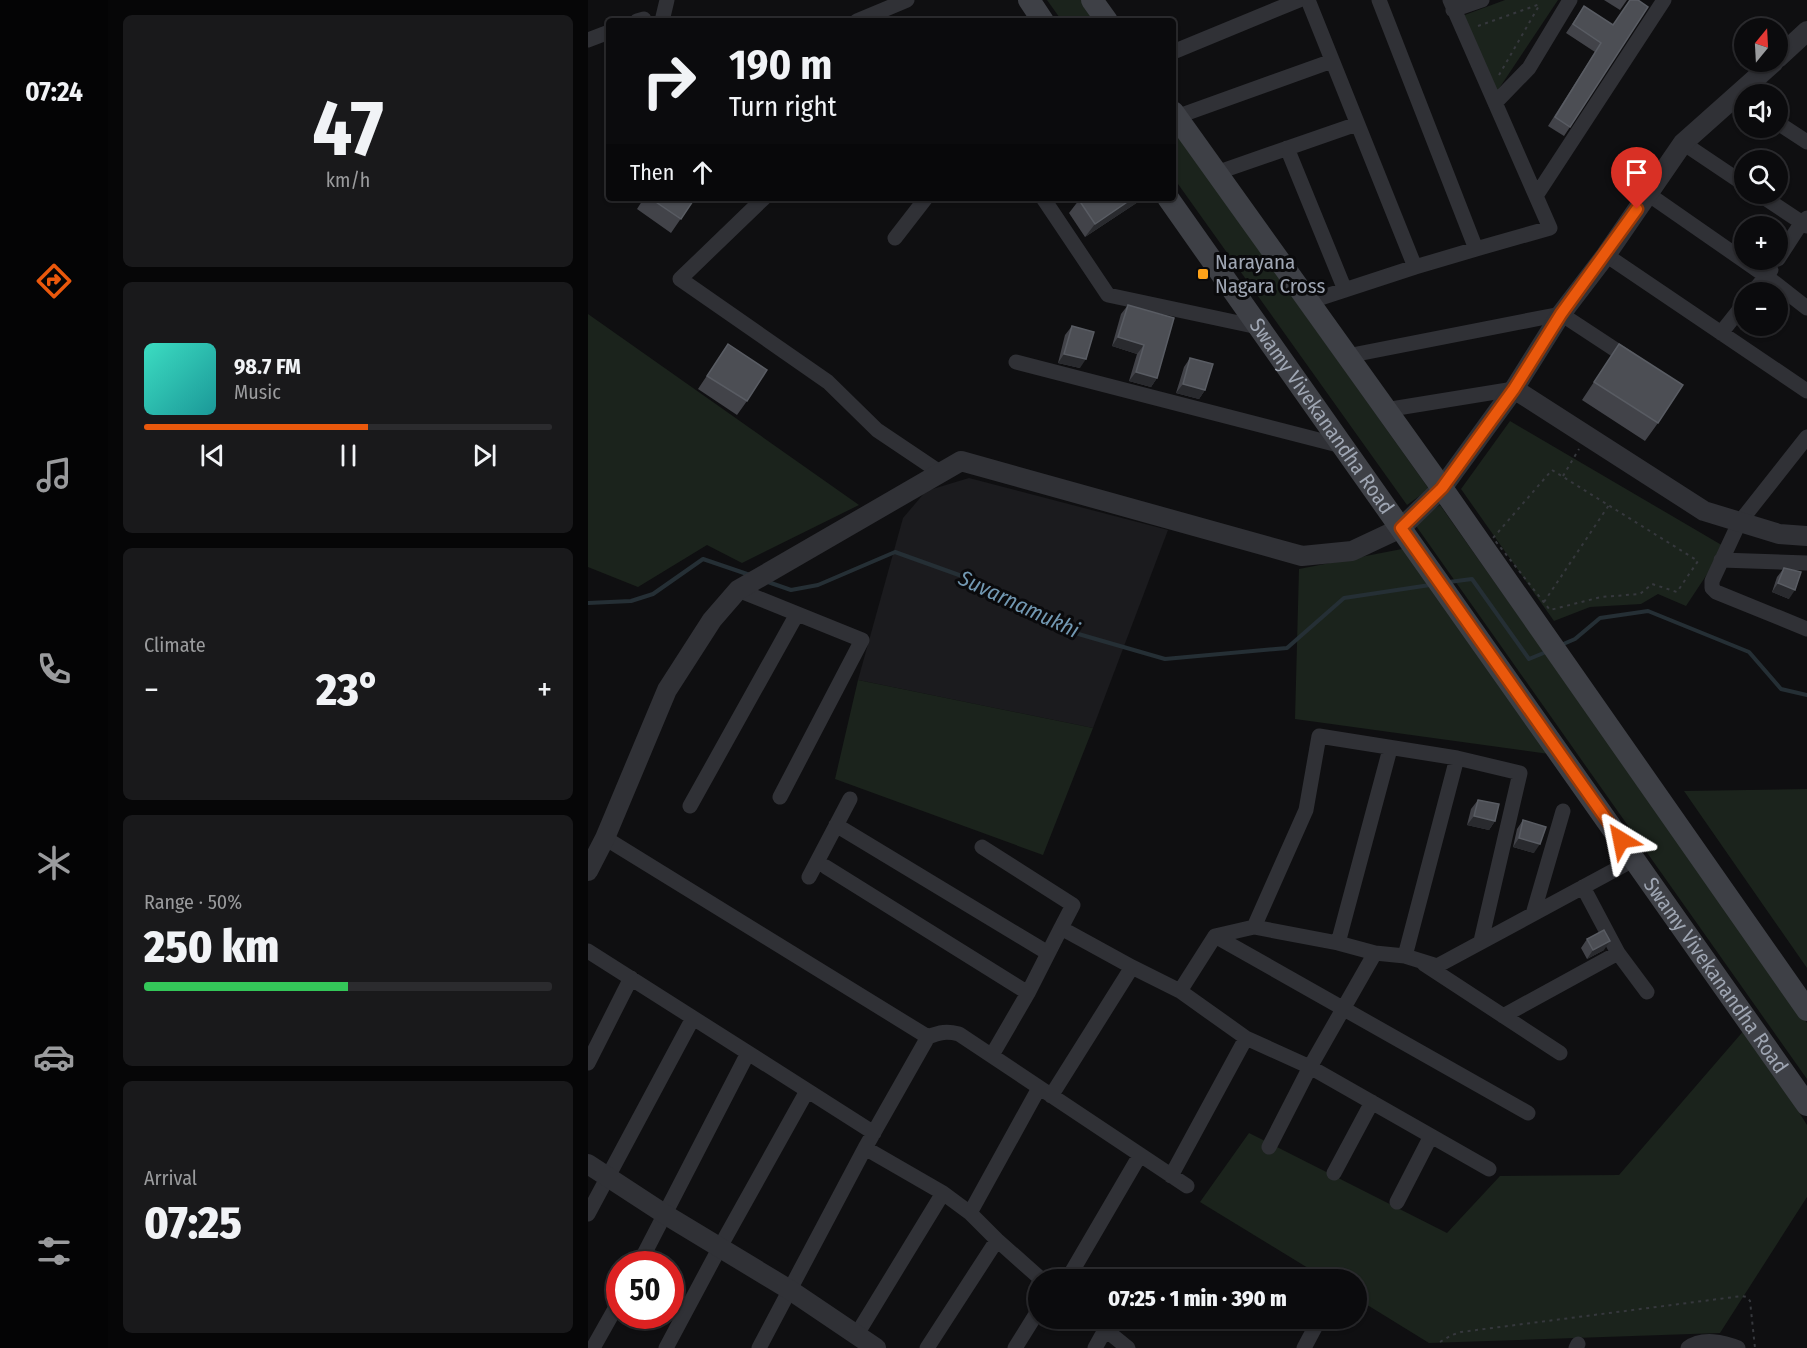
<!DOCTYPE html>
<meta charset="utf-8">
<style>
:root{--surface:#0b0b0d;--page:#19191b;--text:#f1f3f6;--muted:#9a9b9d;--line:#2b2b2e;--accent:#ea580c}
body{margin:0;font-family:"Fira Sans Condensed",sans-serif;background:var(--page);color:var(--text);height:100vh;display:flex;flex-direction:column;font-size:22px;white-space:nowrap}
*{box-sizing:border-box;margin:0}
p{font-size:20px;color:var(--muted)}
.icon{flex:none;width:33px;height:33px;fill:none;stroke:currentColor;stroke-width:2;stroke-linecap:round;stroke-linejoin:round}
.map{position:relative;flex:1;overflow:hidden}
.details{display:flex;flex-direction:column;gap:15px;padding:15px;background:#060607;width:480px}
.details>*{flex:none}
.hud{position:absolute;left:18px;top:18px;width:570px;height:183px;border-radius:6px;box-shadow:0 2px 4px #0004,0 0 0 2px var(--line);background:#0b0b0d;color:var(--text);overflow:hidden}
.needle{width:39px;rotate:18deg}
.tools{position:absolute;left:1146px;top:18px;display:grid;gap:12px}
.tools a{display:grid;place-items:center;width:54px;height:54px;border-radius:50%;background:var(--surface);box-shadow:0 2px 4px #0004,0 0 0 2px var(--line);font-size:30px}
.speed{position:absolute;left:18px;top:1251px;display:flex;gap:12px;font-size:30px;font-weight:700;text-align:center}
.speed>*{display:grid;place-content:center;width:78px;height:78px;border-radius:50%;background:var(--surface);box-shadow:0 2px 4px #0004,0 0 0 2px var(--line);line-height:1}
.speed .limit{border:9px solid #d22;background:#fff;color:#111}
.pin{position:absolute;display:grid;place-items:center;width:51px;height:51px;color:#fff;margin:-62px -26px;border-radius:50% 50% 50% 0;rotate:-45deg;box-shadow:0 0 6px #0007}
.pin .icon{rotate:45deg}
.me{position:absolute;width:66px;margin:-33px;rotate:325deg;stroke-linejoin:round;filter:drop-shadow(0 0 4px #0008)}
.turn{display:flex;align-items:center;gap:21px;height:126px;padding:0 24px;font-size:27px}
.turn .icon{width:78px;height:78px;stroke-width:2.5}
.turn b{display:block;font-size:42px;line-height:51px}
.then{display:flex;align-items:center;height:57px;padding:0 24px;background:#0003;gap:12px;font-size:22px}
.big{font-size:45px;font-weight:800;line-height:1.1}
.details .widget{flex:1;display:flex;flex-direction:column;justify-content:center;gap:9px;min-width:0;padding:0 21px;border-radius:9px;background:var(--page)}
.details .dial{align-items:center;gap:0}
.dial b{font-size:78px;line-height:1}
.song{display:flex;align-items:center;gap:18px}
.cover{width:72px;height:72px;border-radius:9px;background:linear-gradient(135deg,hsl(170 70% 55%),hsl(180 70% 35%))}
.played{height:6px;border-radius:3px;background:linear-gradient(90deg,var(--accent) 55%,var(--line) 55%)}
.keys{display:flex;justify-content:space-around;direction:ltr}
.heat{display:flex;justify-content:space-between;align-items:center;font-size:33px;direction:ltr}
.charge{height:9px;border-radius:4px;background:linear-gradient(90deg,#34c759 50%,var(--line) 0)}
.trip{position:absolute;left:440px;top:1269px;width:339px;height:60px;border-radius:30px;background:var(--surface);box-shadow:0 2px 4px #0004,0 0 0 2px var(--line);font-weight:800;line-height:60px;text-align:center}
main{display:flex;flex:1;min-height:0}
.dock{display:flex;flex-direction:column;width:108px;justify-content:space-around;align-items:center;background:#040405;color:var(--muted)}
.dock .icon{width:42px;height:42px}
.dock .selected{color:var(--accent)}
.dock b{font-size:27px;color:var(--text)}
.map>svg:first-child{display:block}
.built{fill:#1b1b1e}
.green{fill:#1b231c}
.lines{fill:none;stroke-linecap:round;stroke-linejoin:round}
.stream{stroke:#252f35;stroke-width:4}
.path{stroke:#36383d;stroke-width:2;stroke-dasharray:3 4.5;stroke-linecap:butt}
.minor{stroke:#303136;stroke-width:15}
.tertiary{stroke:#303136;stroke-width:20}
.secondary{stroke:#3e4046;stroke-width:22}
.wall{fill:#424349}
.shaded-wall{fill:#292a2e}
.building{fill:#4c4e54;stroke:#595c63;stroke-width:1.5}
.route-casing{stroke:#983908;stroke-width:15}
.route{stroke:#ea580c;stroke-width:10}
.poi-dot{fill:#ffa319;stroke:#0a0a0c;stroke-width:2}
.labels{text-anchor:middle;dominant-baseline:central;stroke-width:6;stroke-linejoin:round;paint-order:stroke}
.poi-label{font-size:21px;fill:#9fa6b3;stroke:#0a0a0c;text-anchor:start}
.street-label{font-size:21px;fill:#9fa6b3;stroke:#0a0a0c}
.water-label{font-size:22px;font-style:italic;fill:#7298b2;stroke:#0a0a0c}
</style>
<main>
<nav class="dock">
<b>07:24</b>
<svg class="icon selected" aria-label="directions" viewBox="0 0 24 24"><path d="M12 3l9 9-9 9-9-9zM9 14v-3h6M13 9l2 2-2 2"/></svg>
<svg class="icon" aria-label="music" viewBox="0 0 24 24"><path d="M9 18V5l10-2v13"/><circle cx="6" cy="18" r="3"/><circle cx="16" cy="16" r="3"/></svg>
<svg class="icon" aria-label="phone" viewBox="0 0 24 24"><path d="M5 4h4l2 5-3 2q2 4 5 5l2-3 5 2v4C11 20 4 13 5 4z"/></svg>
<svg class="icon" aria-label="climate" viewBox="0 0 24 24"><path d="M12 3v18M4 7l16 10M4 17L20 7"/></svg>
<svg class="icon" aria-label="car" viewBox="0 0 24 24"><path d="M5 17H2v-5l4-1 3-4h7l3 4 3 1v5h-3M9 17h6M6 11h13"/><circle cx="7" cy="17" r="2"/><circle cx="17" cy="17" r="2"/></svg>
<svg class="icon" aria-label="filters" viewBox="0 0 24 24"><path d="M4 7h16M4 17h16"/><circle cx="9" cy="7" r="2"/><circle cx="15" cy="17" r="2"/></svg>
</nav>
<section class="details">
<div class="widget dial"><b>47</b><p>km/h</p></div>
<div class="widget">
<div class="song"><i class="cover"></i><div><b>98.7 FM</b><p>Music</p></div></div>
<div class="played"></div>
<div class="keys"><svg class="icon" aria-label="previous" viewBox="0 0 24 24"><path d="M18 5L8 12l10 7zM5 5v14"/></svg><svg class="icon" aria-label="pause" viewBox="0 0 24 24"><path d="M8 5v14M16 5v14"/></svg><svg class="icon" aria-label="next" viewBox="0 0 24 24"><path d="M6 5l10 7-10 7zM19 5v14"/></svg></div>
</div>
<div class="widget"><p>Climate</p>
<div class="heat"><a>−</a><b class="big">23°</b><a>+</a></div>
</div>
<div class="widget"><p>Range · 50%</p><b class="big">250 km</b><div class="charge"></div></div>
<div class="widget"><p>Arrival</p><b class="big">07:25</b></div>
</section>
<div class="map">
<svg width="1219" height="1348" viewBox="0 0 1219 1348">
<rect width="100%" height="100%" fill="#0f0f11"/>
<!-- built -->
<path class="built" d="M 381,478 L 580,530 L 505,728 L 270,680 L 315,518 L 338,491 Z"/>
<!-- green -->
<path class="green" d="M 459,0 L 493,0 L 508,21 L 474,21 Z
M 917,0 L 970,0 L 908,93 L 874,16 Z
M 585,129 L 841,489 L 819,505 L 585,177 Z
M 0,314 L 271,505 L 154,563 L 119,545 L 50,587 L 0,567 Z
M 922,421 L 1137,547 L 1098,606 L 1070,594 L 1053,604 L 1002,607 L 966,621 L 873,489 Z
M 852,505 L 1219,1023 L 1219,1079 L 826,523 Z
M 819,548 L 961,754 L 707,719 L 711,569 Z
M 270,680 L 505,728 L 455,855 L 247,779 Z
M 1219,789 L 1219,968 L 1096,791 Z
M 1158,1028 L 1219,1125 L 1219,1197 L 1132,1333 L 841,1343 L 768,1298 L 768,1280 L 738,1279 L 612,1202 L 661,1133 L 859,1233 L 912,1176 L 1031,1175 Z"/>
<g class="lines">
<!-- stream -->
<path class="stream" d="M 180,582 L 203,590 L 230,585 L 307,552 L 410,589 L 480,631 L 577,659 L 699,648 L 756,598 L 842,585
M 861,582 L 884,579 L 941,659 L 958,652
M 0,603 L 43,601 L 65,594 L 115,559 L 162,575
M 973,645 L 987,639 L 1012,618 L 1060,611 L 1161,652 L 1193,689 L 1219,695"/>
<!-- path -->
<path class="path" d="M 890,26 L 952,4
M 911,75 L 952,4
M 964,470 L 1110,561 L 1089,592 L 1064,584 L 1052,594 L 1013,597 L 962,610 L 905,538 Z
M 975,476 L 991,449
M 956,602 L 1021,505
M 852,1342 L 864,1335 L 873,1332 L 1154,1296 L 1159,1297 L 1162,1301 L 1167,1348"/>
<!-- minor -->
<path class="minor" d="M 720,0 L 827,267 L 720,302
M 791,0 L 888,249 L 827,267
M 862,0 L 962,228 L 888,249
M 865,10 L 894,0
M 49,21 L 56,19
M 74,21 L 79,0
M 269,21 L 319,0
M 0,40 L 21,32
M 585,52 L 711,0
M 907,103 L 941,68 L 982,0
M 588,117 L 744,61
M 1190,123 L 1219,142
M 1095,143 L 1156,184
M 699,148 L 757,290
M 628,173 L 769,124
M 1060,194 L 1178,276 L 1219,308
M 1171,194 L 1219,226
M 948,196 L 1076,0
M 176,198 L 92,279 L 240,382 L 289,430 L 353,473
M 455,198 L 520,295 L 670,327
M 307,238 L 338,198
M 1018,255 L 1219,391
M 1190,259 L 1214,222 L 1219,218
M 1165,292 L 1183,270
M 1133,333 L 1156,304
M 759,356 L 973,314 L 1043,360
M 428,362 L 754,446
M 797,410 L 926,389
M 1219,437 L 1151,523 L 1124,581 L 1124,588 L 1128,592 L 1219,629
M 1133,560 L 1219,563
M 150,590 L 274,640 L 192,797
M 102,806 L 209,614
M 248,825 L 460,953
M 17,838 L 340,1037
M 394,847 L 485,905 L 473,928
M 238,867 L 440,993
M 221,877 L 262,799
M 945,914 L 975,811
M 666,927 L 718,810 L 731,736 L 869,758 L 932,773 L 893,941
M 627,936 L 940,1113
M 750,943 L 802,749
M 0,951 L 286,1133
M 1030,953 L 1059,992
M 817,956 L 869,758
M 836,964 L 972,1053
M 915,1016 L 1030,953 L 995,887
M 404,1055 L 440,993 L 473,928 L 544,967
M 0,1063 L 43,978
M 463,1096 L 544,967 L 592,991
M 681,1147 L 722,1067 L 787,953
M 277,1148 L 355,1193 L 382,1213 L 409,1240 L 454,1280
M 901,1169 L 722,1067 L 658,1038 L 592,991 L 627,936 L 666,927 L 750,943 L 787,953 L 817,956 L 849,966 L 1047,859
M 746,1173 L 784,1102
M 583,1176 L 658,1038
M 809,1202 L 843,1136
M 382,1213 L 451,1088
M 0,1214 L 105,1018
M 51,1264 L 160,1053
M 479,1280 L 552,1155
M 503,1318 L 540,1348
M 269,1334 L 355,1193
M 5,1348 L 32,1300
M 78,1348 L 132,1247 L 219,1091
M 171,1348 L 277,1148 L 340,1037 C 352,1032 359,1031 371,1034 L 599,1186
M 339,1348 L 409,1240
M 427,1348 L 450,1311
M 507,1348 L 517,1330
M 716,1348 L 732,1318
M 988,1348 L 990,1344
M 1100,1348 C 1114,1337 1136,1342 1150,1348"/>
<!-- tertiary -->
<path class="tertiary" d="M 1190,58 L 1219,31
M 926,389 L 1116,511 L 1191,534 L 1219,536
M 0,871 L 17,838 L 79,690 L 124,620 L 150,590 L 373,461 L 714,556 L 764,551 L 813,528 L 854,488 L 926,389 L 973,314 L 1018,255 L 1095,143 L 1186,62
M 0,1164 L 78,1215 L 202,1290 L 288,1348"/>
<!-- secondary -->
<g class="secondary">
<path d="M 441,0 L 455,21"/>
<path d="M 504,0 L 519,21"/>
<path d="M 585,112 L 854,488 L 1219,1010"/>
<path id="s1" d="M 580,198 L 1219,1105"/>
</g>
</g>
<!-- wall -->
<path class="wall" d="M 1016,0 L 1039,0 L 1032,10 Z
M 996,6 L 1025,25 L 982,127 L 976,136 L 960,126 L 1007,52 L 978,33 Z
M 56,198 L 107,198 L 83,233 L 49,209 Z
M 556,198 L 497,237 L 481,213 L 491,200 Z
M 540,305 L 569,378 L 563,387 L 541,381 L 549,354 L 524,346 L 533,314 Z
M 484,326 L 492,368 L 470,363 L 477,335 Z
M 140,344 L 159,401 L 149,415 L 110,389 Z
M 1031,344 L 1070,423 L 1057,441 L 994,400 Z
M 602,358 L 617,390 L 611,399 L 588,393 L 596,367 Z
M 1196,568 L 1201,599 L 1184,592 L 1189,577 Z
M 890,800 L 907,821 L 901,830 L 879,825 L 883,809 Z
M 935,820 L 946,853 L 925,847 L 929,829 Z
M 999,939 L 1016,950 L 999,959 L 993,948 Z"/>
<!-- shaded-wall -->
<path class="shaded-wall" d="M 545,198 L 556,198 L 497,237 L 507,224 Z
M 530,337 L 556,345 L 549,354 L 524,346 Z
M 476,354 L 498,359 L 492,368 L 470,363 Z
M 548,372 L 569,378 L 563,387 L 541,381 Z
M 595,384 L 617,390 L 611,399 L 588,393 Z
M 1190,583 L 1207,590 L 1201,599 L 1184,592 Z
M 886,816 L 907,821 L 901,830 L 879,825 Z
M 931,838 L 952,844 L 946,853 L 925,847 Z
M 1022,941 L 1016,950 L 999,959 L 1005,950 Z"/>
<!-- building -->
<path class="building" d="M 1042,0 L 1050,0 L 1060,7 L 982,127 L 967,117 L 1013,43 L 985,24 L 996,6 L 1025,25 Z
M 62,198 L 107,198 L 93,219 Z
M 493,198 L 545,198 L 507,224 L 491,200 Z
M 540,305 L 586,318 L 569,378 L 548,372 L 556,345 L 530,337 Z
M 484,326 L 506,332 L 498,359 L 476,354 Z
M 140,344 L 179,370 L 159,401 L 119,376 Z
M 1031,344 L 1095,385 L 1070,423 L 1006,382 Z
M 602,358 L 625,364 L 617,390 L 595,384 Z
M 1196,568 L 1213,572 L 1207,590 L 1190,583 Z
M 890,800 L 911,804 L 907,821 L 886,816 Z
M 935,820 L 958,827 L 952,844 L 931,838 Z
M 1016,930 L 1022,941 L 1005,950 L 999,939 Z"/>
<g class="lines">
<!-- route casing -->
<g class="route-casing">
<path id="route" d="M 1033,840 L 813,528 L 854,488 L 926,389 L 973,314 L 1049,209"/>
</g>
<!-- route -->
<use href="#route" class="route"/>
</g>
<!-- markers -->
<rect class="poi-dot" x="609" y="268" width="12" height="12" rx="3"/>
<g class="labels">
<!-- poi labels -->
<g class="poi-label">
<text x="627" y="262">Narayana<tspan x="627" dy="24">Nagara Cross</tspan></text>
</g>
<!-- street labels -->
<g class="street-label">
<text stroke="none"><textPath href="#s1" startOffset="267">Swamy Vivekanandha Road</textPath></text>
<text stroke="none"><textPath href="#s1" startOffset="951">Swamy Vivekanandha Road</textPath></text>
</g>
<!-- water labels -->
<g class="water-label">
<text transform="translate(431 604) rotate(25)">Suvarnamukhi</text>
</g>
</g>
</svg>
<div class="tools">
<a><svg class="needle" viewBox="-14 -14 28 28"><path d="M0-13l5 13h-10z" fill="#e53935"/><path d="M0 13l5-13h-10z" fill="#9a9b9d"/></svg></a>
<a><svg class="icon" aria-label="sound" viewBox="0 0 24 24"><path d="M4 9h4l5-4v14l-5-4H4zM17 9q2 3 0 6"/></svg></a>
<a><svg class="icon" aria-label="search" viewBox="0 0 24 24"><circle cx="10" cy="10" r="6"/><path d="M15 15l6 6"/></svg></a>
<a>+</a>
<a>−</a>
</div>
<div class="speed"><div class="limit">50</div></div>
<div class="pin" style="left:1049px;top:209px;background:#d93025"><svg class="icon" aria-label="arrive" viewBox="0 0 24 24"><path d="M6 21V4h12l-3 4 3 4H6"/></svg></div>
<svg class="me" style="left:1033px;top:840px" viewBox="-20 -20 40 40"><path d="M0-17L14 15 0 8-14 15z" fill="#ea580c" stroke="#fff" stroke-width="4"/></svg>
<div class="trip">07:25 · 1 min · 390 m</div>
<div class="hud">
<div class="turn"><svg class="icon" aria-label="right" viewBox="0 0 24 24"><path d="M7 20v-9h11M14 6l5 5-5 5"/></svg><div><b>190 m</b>Turn right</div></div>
<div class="then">Then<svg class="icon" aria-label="ahead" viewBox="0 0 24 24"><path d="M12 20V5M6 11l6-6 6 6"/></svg></div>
</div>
</div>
</main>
